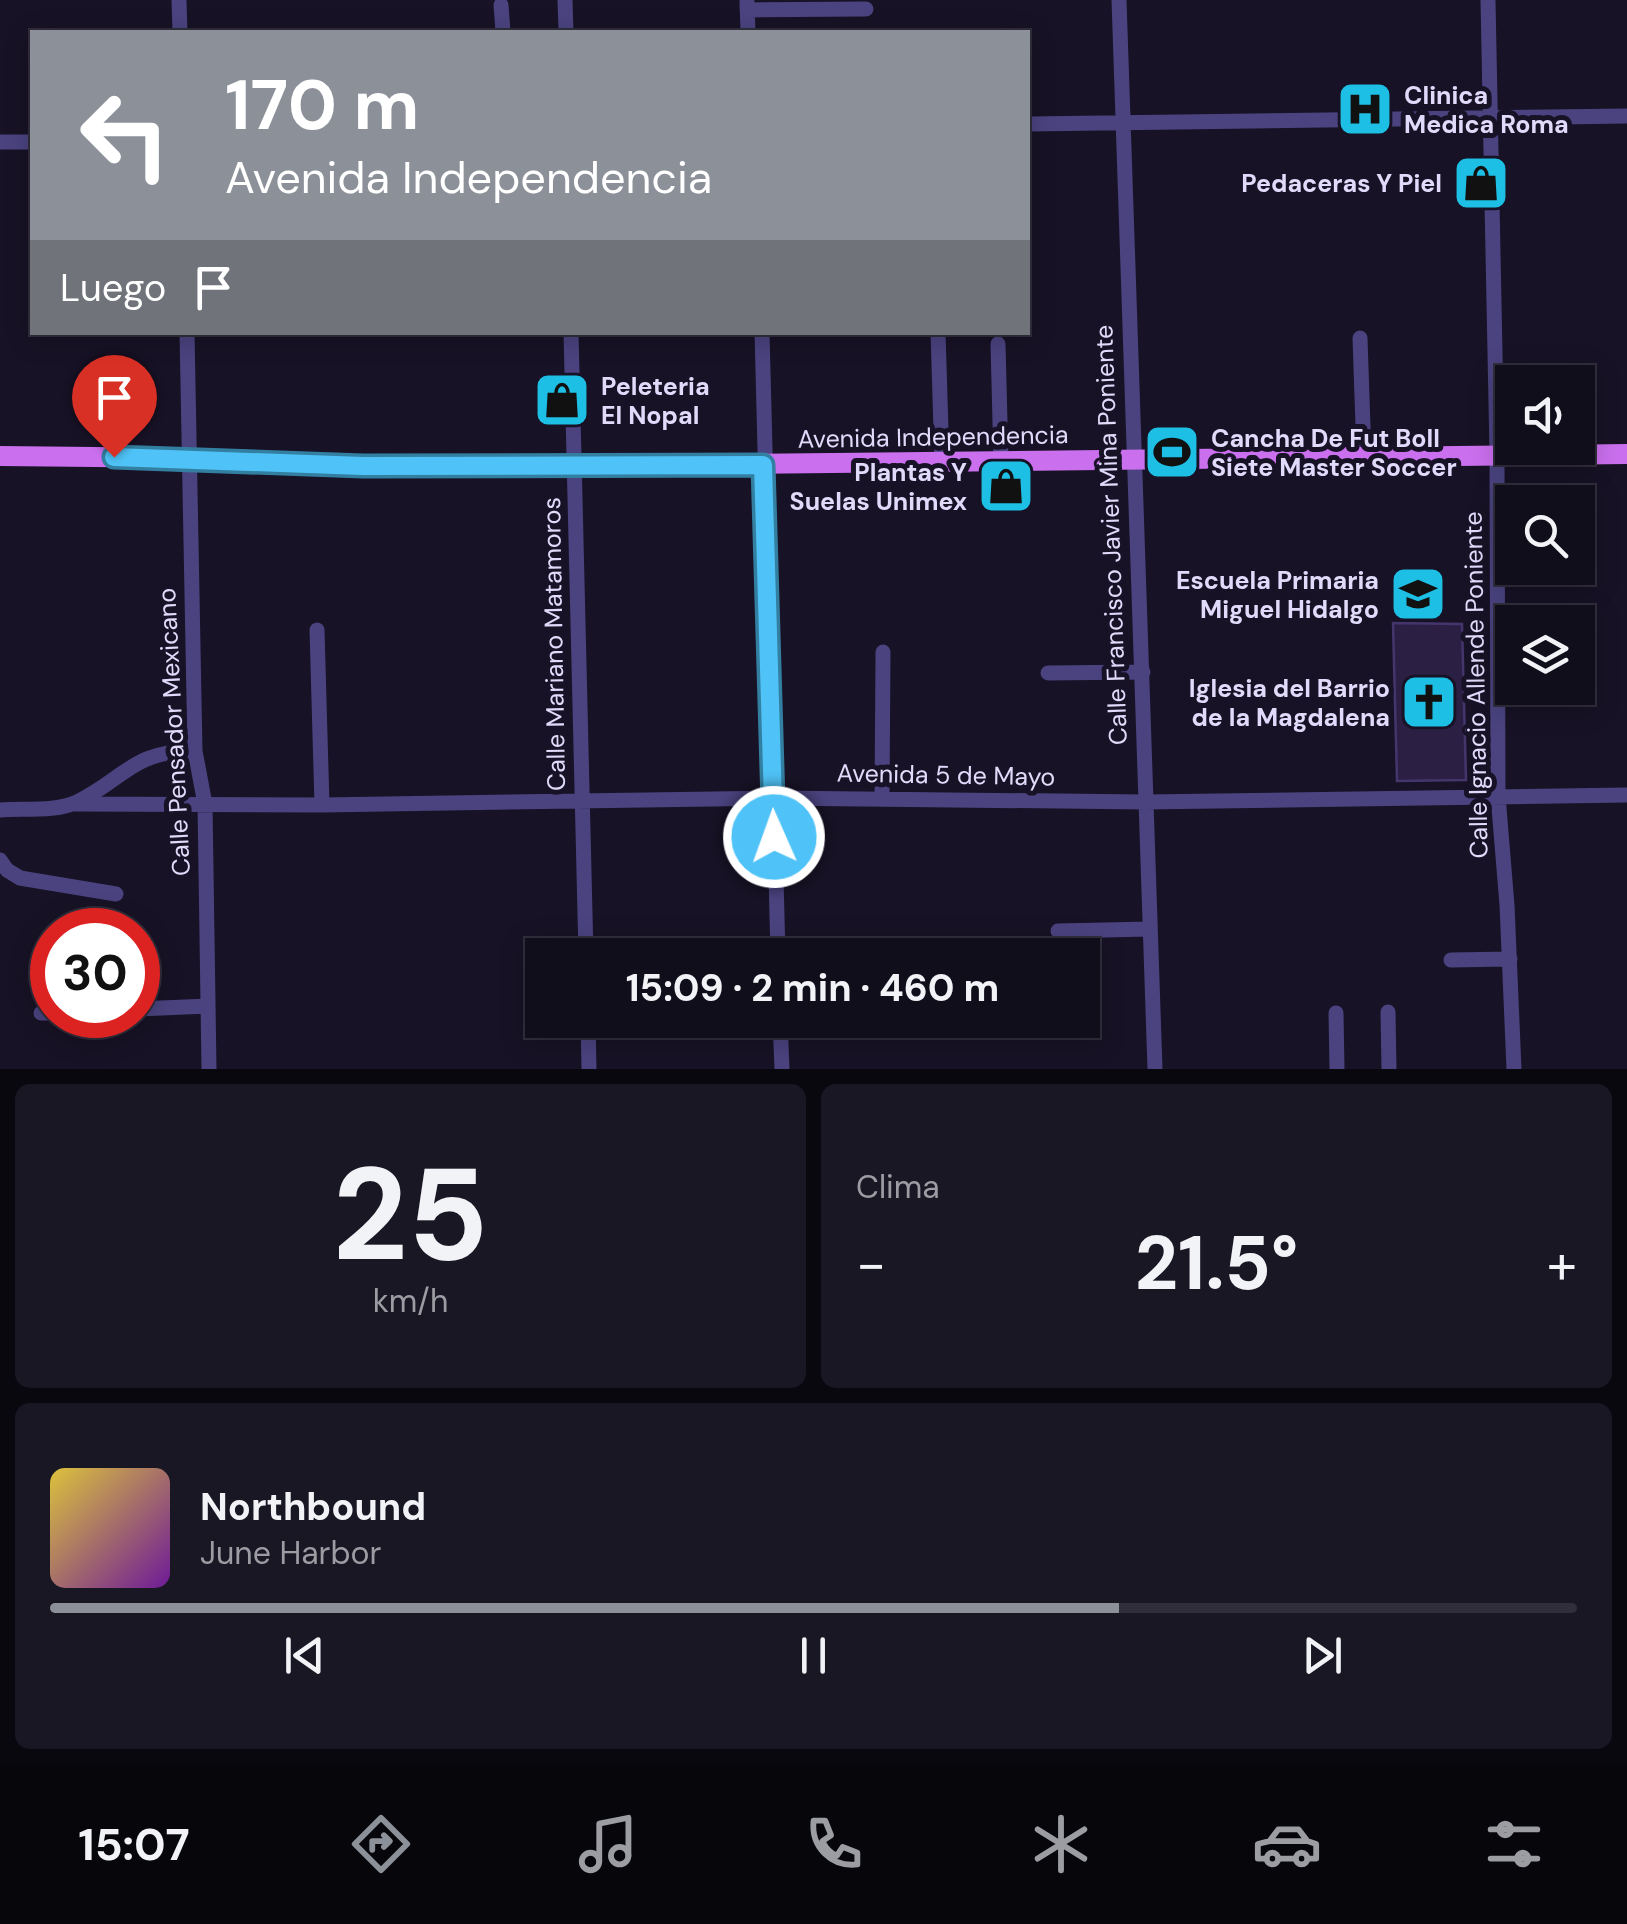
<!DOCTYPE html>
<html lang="es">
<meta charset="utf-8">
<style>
:root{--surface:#110e1c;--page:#1a1725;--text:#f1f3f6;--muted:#9c9ca3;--line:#302e3b;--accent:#8c9099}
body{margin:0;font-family:"DM Sans",sans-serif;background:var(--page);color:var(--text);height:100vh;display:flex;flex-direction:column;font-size:38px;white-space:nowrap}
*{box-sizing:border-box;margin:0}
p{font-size:32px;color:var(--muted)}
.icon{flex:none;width:55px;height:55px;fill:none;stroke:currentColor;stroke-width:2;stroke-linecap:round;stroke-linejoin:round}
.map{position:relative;height:1069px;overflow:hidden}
.details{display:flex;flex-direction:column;gap:15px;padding:15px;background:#09080f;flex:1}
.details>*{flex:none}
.banner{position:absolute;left:30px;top:30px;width:1000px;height:305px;border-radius:0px;box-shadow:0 5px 25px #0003,0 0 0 2px var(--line);background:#8c9099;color:#fff;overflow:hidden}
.tools{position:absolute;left:1495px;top:365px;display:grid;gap:20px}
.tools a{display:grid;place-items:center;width:100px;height:100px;border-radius:0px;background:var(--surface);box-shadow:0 5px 25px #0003,0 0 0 2px var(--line);font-size:50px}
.speed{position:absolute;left:30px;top:908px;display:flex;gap:20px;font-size:50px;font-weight:700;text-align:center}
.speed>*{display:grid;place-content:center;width:130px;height:130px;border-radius:50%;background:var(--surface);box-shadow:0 5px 25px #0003,0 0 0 2px var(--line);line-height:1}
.speed .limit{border:15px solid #d22;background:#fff;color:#111}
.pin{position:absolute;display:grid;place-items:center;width:85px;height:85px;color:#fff;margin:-102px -42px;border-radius:50% 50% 50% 0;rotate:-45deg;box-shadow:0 0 10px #0007}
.pin .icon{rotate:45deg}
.me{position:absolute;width:110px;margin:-55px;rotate:358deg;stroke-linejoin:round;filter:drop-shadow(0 0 8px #0008)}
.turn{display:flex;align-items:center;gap:35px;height:210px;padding:0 30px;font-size:45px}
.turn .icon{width:130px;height:130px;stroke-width:2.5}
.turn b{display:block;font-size:70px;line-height:85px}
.then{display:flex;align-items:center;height:95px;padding:0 30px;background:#0003;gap:20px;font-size:38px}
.big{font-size:75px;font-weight:700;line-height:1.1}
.details .card{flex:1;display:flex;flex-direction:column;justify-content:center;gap:15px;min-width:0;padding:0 35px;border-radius:15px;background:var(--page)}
.details .dial{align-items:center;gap:0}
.dial b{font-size:130px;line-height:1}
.song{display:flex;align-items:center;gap:30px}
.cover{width:120px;height:120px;border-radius:15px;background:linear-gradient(135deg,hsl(50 70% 55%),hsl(280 70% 35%))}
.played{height:10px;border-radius:5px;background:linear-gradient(90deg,var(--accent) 70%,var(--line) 70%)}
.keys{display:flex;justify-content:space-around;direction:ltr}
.heat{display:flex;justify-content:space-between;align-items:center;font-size:55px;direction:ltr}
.details .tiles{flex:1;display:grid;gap:15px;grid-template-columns:1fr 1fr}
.card:last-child{grid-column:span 2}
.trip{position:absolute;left:525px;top:938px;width:575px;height:100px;border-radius:0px;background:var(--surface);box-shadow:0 5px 25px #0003,0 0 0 2px var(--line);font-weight:700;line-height:100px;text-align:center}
.menu{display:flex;height:160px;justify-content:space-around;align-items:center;background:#07060b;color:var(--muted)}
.menu .icon{width:70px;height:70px}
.menu .active{color:var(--accent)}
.menu b{font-size:45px;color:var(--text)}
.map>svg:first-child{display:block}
.building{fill:#2b2044;stroke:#45356d;stroke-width:2.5}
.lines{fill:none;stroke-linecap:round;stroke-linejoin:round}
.minor{stroke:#4a437f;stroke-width:15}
.major{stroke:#ca6fee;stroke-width:20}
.route-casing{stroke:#337fa1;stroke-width:25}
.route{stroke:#4fc3f7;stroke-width:18}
.labels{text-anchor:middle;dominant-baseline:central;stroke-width:10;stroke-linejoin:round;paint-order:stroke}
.poi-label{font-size:25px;font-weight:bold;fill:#e1dbfb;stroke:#171225;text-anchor:end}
.street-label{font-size:25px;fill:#e1dbfb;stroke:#171225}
</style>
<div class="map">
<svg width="1627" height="1069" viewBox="0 0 1627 1069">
<rect width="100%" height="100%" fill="#171225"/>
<!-- building -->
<path class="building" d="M 1393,623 L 1462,624 L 1466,780 L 1397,781 Z"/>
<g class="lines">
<!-- minor -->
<path class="minor" d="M 179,0 L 180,32
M 565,0 L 566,32
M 1119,0 L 1155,1069
M 1488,0 L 1497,454 L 1498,796 L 1507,905 L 1514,1069
M 747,2 L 748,32
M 501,5 L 503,32
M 747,10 L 866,9
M 1028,124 L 1627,116
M 0,142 L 32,142
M 187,332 L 195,751 L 205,804 L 209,1069
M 571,332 L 586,955
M 762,332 L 778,955
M 938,332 L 942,463
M 1360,338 L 1364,456
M 998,344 L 1001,461
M 317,630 L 322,805
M 1048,673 L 1143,672
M 882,799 L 883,652
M 74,804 L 322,805 L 773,798 L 1145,802 L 1627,795
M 0,810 C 22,808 57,812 77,802 C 127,777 132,751 195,751
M 0,860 L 7,870 L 20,878 L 116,894
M 1058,931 L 1150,929
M 1451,960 L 1510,959
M 138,1009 L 208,1006
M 1388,1012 L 1389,1069
M 41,1013 L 52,1013
M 1336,1013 L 1337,1069
M 588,1020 L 589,1069
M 780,1020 L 782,1069"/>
<!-- major -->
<path class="major" d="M 0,456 L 189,458 L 363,466 L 575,466 L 1627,454"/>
</g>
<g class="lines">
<!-- route casing -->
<g class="route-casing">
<path id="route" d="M 114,457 L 363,466 L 763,465 L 774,837"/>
</g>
<!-- route -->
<use href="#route" class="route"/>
</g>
<!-- icons -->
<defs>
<g id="hospital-square" transform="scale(2.875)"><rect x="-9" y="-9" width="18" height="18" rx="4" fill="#1dbfe4" stroke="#171225"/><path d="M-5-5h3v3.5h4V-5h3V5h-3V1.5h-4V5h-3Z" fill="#111"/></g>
<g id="shop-square" transform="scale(2.875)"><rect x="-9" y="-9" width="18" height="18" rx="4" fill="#1dbfe4" stroke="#171225"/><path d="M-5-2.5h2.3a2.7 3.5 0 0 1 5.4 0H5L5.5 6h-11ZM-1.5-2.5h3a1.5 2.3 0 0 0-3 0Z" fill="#111"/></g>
<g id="stadium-square" transform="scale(2.875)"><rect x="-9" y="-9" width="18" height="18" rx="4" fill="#1dbfe4" stroke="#171225"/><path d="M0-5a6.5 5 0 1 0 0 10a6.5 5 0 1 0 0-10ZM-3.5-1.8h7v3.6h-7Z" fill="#111"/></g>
<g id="school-square" transform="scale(2.875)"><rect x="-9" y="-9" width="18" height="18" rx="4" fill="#1dbfe4" stroke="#171225"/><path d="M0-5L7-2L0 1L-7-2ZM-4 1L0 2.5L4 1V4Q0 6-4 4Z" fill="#111"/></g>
<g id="church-square" transform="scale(2.875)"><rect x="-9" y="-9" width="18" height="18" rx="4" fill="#1dbfe4" stroke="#171225"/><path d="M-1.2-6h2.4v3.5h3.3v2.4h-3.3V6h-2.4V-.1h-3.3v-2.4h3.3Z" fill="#111"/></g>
</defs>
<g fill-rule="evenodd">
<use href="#hospital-square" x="1365" y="109"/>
<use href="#shop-square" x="1481" y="183"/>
<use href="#shop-square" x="562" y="400"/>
<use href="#stadium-square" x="1172" y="452"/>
<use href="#shop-square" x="1006" y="486"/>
<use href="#school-square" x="1418" y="594"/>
<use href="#church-square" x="1429" y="702"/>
</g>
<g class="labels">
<!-- poi labels -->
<g class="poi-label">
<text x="1404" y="95" text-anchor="start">Clinica<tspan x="1404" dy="29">Medica Roma</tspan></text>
<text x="1442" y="183">Pedaceras Y Piel</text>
<text x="601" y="386" text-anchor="start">Peleteria<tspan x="601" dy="29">El Nopal</tspan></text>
<text x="1211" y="438" text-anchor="start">Cancha De Fut Boll<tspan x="1211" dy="29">Siete Master Soccer</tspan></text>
<text x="967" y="472">Plantas Y<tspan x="967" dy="29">Suelas Unimex</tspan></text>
<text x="1379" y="580">Escuela Primaria<tspan x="1379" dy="29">Miguel Hidalgo</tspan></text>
<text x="1390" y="688">Iglesia del Barrio<tspan x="1390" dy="29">de la Magdalena</tspan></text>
</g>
<!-- street labels -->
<g class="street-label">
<text transform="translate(933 437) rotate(-1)">Avenida Independencia</text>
<text transform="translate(1111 535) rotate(-92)">Calle Francisco Javier Mina Poniente</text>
<text transform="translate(554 644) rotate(-91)">Calle Mariano Matamoros</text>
<text transform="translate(1476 685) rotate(-91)">Calle Ignacio Allende Poniente</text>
<text transform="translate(174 732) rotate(-93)">Calle Pensador Mexicano</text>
<text transform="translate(946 775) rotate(1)">Avenida 5 de Mayo</text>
</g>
</g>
</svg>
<div class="tools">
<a><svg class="icon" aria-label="sound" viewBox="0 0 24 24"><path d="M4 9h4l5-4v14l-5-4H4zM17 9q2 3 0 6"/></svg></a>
<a><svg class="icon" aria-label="search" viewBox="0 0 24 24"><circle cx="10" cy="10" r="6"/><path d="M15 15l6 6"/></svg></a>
<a><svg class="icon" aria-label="layers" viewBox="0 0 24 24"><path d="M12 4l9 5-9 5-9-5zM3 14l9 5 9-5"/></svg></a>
</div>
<div class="speed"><div class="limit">30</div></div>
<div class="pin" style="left:114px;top:457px;background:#d93025"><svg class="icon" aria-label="arrive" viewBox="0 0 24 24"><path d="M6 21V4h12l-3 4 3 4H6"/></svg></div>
<svg class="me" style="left:774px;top:837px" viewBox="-20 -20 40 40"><circle r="17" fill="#4fc3f7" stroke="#fff" stroke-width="3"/><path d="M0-11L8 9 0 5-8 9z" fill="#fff"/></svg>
<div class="trip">15:09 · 2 min · 460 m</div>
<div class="banner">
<div class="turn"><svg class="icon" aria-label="left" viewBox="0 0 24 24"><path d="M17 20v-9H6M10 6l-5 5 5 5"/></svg><div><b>170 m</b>Avenida Independencia</div></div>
<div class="then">Luego<svg class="icon" aria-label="arrive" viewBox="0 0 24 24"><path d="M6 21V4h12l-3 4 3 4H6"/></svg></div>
</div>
</div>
<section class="details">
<div class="tiles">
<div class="card dial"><b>25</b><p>km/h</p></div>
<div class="card"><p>Clima</p>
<div class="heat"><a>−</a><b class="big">21.5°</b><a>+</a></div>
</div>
<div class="card">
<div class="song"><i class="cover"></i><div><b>Northbound</b><p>June Harbor</p></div></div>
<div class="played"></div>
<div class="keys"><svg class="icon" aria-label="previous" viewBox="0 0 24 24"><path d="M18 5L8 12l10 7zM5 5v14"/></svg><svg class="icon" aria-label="pause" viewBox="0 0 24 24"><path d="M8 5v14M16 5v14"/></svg><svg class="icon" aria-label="next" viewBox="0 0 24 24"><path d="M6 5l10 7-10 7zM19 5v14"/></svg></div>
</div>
</div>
</section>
<nav class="menu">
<b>15:07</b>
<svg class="icon active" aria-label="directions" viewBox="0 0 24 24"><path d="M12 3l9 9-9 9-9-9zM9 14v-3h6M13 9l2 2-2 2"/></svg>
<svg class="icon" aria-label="music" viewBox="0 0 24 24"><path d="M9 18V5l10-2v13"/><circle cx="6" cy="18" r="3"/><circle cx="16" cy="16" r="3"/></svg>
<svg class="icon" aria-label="phone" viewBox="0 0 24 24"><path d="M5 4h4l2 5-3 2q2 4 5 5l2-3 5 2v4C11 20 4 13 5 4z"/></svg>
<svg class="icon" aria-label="climate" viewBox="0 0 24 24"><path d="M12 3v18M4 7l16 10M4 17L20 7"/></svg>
<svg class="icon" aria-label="car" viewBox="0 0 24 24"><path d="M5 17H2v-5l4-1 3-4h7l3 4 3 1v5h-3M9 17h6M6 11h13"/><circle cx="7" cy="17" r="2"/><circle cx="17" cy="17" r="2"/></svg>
<svg class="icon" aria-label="filters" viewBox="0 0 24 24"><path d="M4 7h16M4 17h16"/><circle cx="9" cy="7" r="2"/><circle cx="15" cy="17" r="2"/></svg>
</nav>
